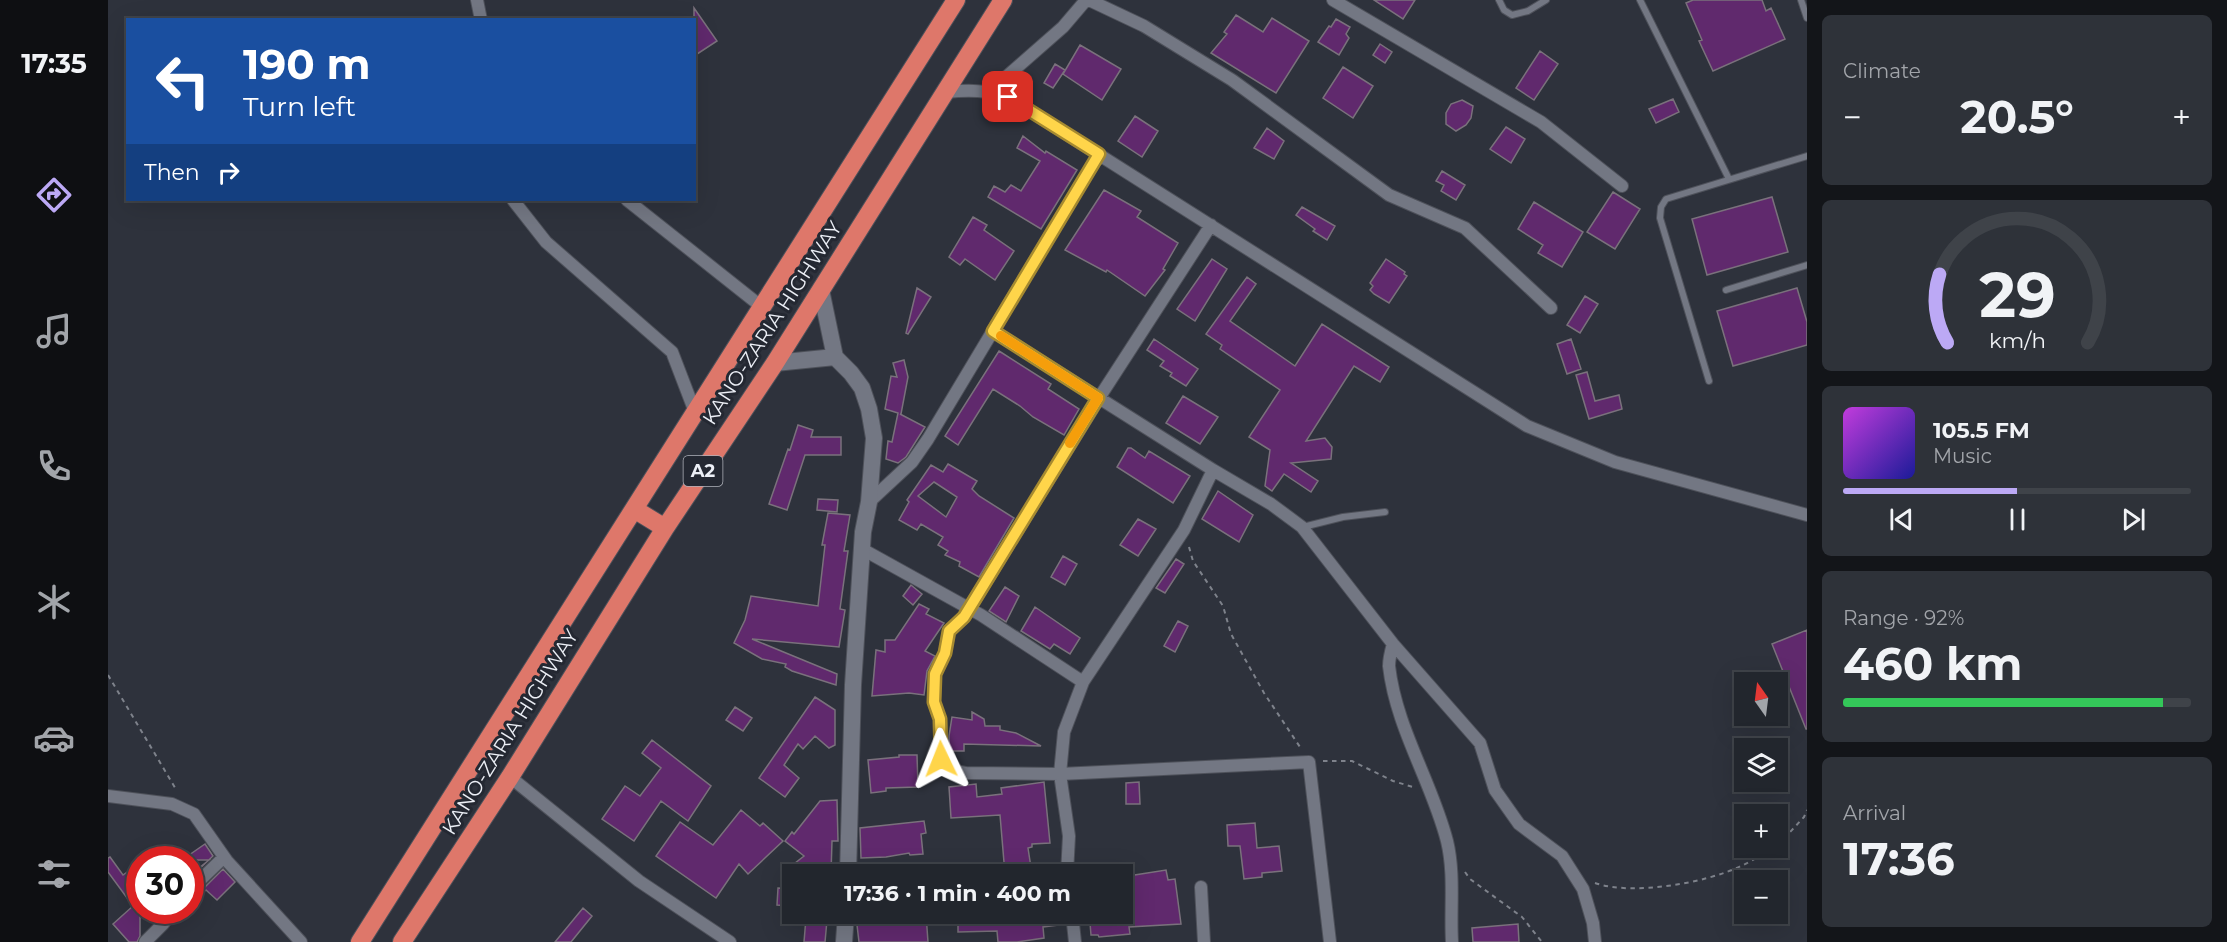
<!DOCTYPE html>
<meta charset="utf-8">
<style>
:root{--surface:#22262d;--page:#2e3239;--text:#f1f3f6;--muted:#a2a5aa;--line:#3f4349;--accent:#bca9f5}
body{margin:0;font-family:Montserrat,sans-serif;background:var(--page);color:var(--text);height:100vh;display:flex;flex-direction:column;font-size:22px;white-space:nowrap}
*{box-sizing:border-box;margin:0}
p{font-size:20px;color:var(--muted)}
.icon{flex:none;width:33px;height:33px;fill:none;stroke:currentColor;stroke-width:2;stroke-linecap:round;stroke-linejoin:round}
.map{position:relative;flex:1;overflow:hidden}
.side{display:flex;flex-direction:column;gap:15px;padding:15px;background:#131519;width:420px}
.side>*{flex:none}
.top-card{position:absolute;left:18px;top:18px;width:570px;height:183px;border-radius:0px;box-shadow:0 6px 24px #0002,0 0 0 2px var(--line);background:#1a4fa0;color:#fff;overflow:hidden}
.needle{width:39px;rotate:346deg}
.controls{position:absolute;left:1626px;top:672px;display:grid;gap:12px}
.controls a{display:grid;place-items:center;width:54px;height:54px;border-radius:0px;background:var(--surface);box-shadow:0 6px 24px #0002,0 0 0 2px var(--line);font-size:30px}
.speed{position:absolute;left:18px;top:846px;display:flex;gap:12px;font-size:30px;font-weight:700;text-align:center}
.speed>*{display:grid;place-content:center;width:78px;height:78px;border-radius:50%;background:var(--surface);box-shadow:0 6px 24px #0002,0 0 0 2px var(--line);line-height:1}
.speed .limit{border:9px solid #d22;background:#fff;color:#111}
.pin{position:absolute;display:grid;place-items:center;width:51px;height:51px;color:#fff;margin:-26px;border-radius:12px;box-shadow:0 3px 9px #0006}
.me{position:absolute;width:66px;margin:-33px;rotate:358deg;stroke-linejoin:round;filter:drop-shadow(0 0 4px #0008)}
.turn{display:flex;align-items:center;gap:21px;height:126px;padding:0 18px;font-size:27px}
.turn .icon{width:78px;height:78px;stroke-width:2.5}
.turn b{display:block;font-size:42px;line-height:51px}
.then{display:flex;align-items:center;height:57px;padding:0 18px;background:#0003;gap:12px;font-size:22px}
.big{font-size:45px;font-weight:700;line-height:1.1}
.side .tile{flex:1;display:flex;flex-direction:column;justify-content:center;gap:9px;min-width:0;padding:0 21px;border-radius:9px;background:var(--page)}
.side .dial{align-items:center;gap:0}
.dial svg{height:156px;overflow:visible;fill:none;stroke:var(--line);stroke-width:7;stroke-linecap:round;text-anchor:middle}
.dial text{fill:var(--text);stroke:none}
.song{display:flex;align-items:center;gap:18px}
.cover{width:72px;height:72px;border-radius:9px;background:linear-gradient(135deg,hsl(290 70% 55%),hsl(240 70% 35%))}
.played{height:6px;border-radius:3px;background:linear-gradient(90deg,var(--accent) 50%,var(--line) 50%)}
.keys{display:flex;justify-content:space-around;direction:ltr}
.heat{display:flex;justify-content:space-between;align-items:center;font-size:33px;direction:ltr}
.charge{height:9px;border-radius:4px;background:linear-gradient(90deg,#34c759 92%,var(--line) 0)}
.trip{position:absolute;left:674px;top:864px;width:351px;height:60px;border-radius:0px;background:var(--surface);box-shadow:0 6px 24px #0002,0 0 0 2px var(--line);font-weight:700;line-height:60px;text-align:center}
main{display:flex;flex:1;min-height:0}
.dock{display:flex;flex-direction:column;width:108px;justify-content:space-around;align-items:center;background:#0e0f12;color:var(--muted)}
.dock .icon{width:42px;height:42px}
.dock .current{color:var(--accent)}
.dock b{font-size:27px;color:var(--text)}
.map>svg:first-child{display:block}
.building{fill:#60296d;stroke:#7a717c;stroke-width:1.5;fill-rule:evenodd}
.lines{fill:none;stroke-linecap:round;stroke-linejoin:round}
.service-casing{stroke:#4e515a;stroke-width:8}
.minor-casing{stroke:#4e515a;stroke-width:14}
.tertiary-casing{stroke:#4e515a;stroke-width:18}
.trunk-casing{stroke:#4e515a;stroke-width:20}
.path{stroke:#7e828b;stroke-width:2;stroke-dasharray:4.5 4.5;stroke-linecap:butt}
.service{stroke:#737783;stroke-width:6}
.minor{stroke:#737783;stroke-width:12}
.tertiary{stroke:#737783;stroke-width:16}
.trunk{stroke:#de776a;stroke-width:18}
.route-casing{stroke:#a68a30;stroke-width:15}
.route{stroke:#ffd54a;stroke-width:10}
.slow{stroke:#f59e0b;stroke-width:10}
.labels{text-anchor:middle;dominant-baseline:central;stroke-width:6;stroke-linejoin:round;paint-order:stroke}
.shield{fill:#242832;stroke:#b0b3bb;stroke-width:1.5}
.shield-label{font-size:18px;font-weight:bold;fill:#eceff6}
.street-label{font-size:20px;fill:#eceff6;stroke:#242832}
</style>
<main>
<nav class="dock">
<b>17:35</b>
<svg class="icon current" aria-label="directions" viewBox="0 0 24 24"><path d="M12 3l9 9-9 9-9-9zM9 14v-3h6M13 9l2 2-2 2"/></svg>
<svg class="icon" aria-label="music" viewBox="0 0 24 24"><path d="M9 18V5l10-2v13"/><circle cx="6" cy="18" r="3"/><circle cx="16" cy="16" r="3"/></svg>
<svg class="icon" aria-label="phone" viewBox="0 0 24 24"><path d="M5 4h4l2 5-3 2q2 4 5 5l2-3 5 2v4C11 20 4 13 5 4z"/></svg>
<svg class="icon" aria-label="climate" viewBox="0 0 24 24"><path d="M12 3v18M4 7l16 10M4 17L20 7"/></svg>
<svg class="icon" aria-label="car" viewBox="0 0 24 24"><path d="M5 17H2v-5l4-1 3-4h7l3 4 3 1v5h-3M9 17h6M6 11h13"/><circle cx="7" cy="17" r="2"/><circle cx="17" cy="17" r="2"/></svg>
<svg class="icon" aria-label="filters" viewBox="0 0 24 24"><path d="M4 7h16M4 17h16"/><circle cx="9" cy="7" r="2"/><circle cx="15" cy="17" r="2"/></svg>
</nav>
<div class="map">
<svg width="1699" height="942" viewBox="0 0 1699 942">
<rect width="100%" height="100%" fill="#2e323c"/>
<!-- building -->
<path class="building" d="M 1266,0 L 1307,0 L 1295,19 Z
M 1585,0 L 1654,0 L 1658,11 L 1663,8 L 1677,39 L 1605,71 L 1591,41 L 1594,40 L 1578,3 Z
M 586,8 L 609,41 L 586,56 Z
M 1128,15 L 1155,32 L 1164,18 L 1201,41 L 1168,93 L 1103,53 L 1119,34 L 1116,32 Z
M 1228,19 L 1242,27 L 1238,34 L 1241,38 L 1231,55 L 1210,42 L 1221,26 L 1223,27 Z
M 1272,44 L 1284,52 L 1277,63 L 1265,55 Z
M 972,45 L 1013,69 L 994,100 L 955,74 Z
M 1432,51 L 1450,64 L 1426,100 L 1408,88 Z
M 947,64 L 957,70 L 945,88 L 936,83 Z
M 1235,67 L 1265,86 L 1245,118 L 1215,98 Z
M 1565,99 L 1571,112 L 1548,123 L 1541,109 Z
M 1354,100 L 1365,106 L 1363,118 L 1358,125 L 1348,131 L 1338,124 L 1338,113 L 1343,104 Z
M 1027,116 L 1050,131 L 1034,157 L 1010,141 Z
M 1398,127 L 1417,139 L 1403,163 L 1382,149 Z
M 1159,128 L 1176,141 L 1166,159 L 1146,148 Z
M 915,136 L 937,153 L 938,151 L 969,170 L 933,229 L 880,197 L 886,186 L 897,192 L 903,185 L 913,191 L 932,161 L 909,148 Z
M 1334,171 L 1357,185 L 1348,200 L 1333,191 L 1336,185 L 1328,181 Z
M 996,190 L 1033,211 L 1029,217 L 1070,243 L 1055,269 L 1057,270 L 1037,296 L 999,270 L 998,272 L 957,250 Z
M 1505,192 L 1532,209 L 1507,249 L 1479,232 Z
M 1664,197 L 1680,252 L 1599,275 L 1584,219 Z
M 1426,202 L 1475,232 L 1454,267 L 1430,253 L 1435,245 L 1410,229 Z
M 1194,207 L 1227,226 L 1219,240 L 1205,231 L 1207,229 L 1188,215 Z
M 865,217 L 879,225 L 876,230 L 906,251 L 887,280 L 857,259 L 852,265 L 841,257 Z
M 1104,259 L 1119,269 L 1087,321 L 1069,309 Z
M 1278,259 L 1297,272 L 1296,274 L 1299,276 L 1281,303 L 1266,294 L 1262,290 L 1265,286 L 1262,283 Z
M 1139,277 L 1148,284 L 1122,321 L 1187,366 L 1214,324 L 1281,367 L 1272,382 L 1246,366 L 1198,441 L 1217,438 L 1224,447 L 1223,459 L 1183,463 L 1210,481 L 1203,492 L 1176,474 L 1164,491 L 1157,486 L 1162,450 L 1141,437 L 1172,390 L 1112,349 L 1114,345 L 1098,334 Z
M 809,288 L 823,297 L 800,334 L 798,333 Z
M 1689,288 L 1699,322 L 1699,345 L 1625,366 L 1609,311 Z
M 1477,296 L 1490,304 L 1472,333 L 1459,325 Z
M 1046,339 L 1090,369 L 1078,386 L 1062,376 L 1064,373 L 1052,366 L 1056,361 L 1039,350 Z
M 1463,339 L 1473,369 L 1459,374 L 1449,344 Z
M 891,351 L 943,384 L 940,389 L 971,409 L 956,435 L 925,417 L 912,406 L 885,389 L 850,445 L 837,436 Z
M 796,360 L 800,377 L 793,414 L 792,414 L 817,427 L 798,457 L 790,463 L 778,459 L 780,441 L 784,442 L 790,413 L 777,409 L 783,376 L 789,377 L 785,363 Z
M 1479,372 L 1487,401 L 1511,395 L 1514,409 L 1481,419 L 1468,375 Z
M 1075,396 L 1110,417 L 1092,444 L 1058,423 Z
M 690,425 L 705,430 L 703,437 L 733,437 L 733,455 L 697,455 L 679,510 L 661,504 L 680,449 L 682,450 Z
M 1020,448 L 1023,448 L 1037,458 L 1041,451 L 1082,476 L 1065,503 L 1009,467 Z
M 840,464 L 869,481 L 864,489 L 871,496 L 906,518 L 871,577 L 851,566 L 852,562 L 837,555 L 840,551 L 830,545 L 835,537 L 813,524 L 809,530 L 791,520 L 801,502 L 799,500 L 823,465 L 835,472 ZM 826,482 L 849,497 L 838,517 L 810,496 Z
M 1110,491 L 1145,515 L 1131,542 L 1094,519 Z
M 710,499 L 730,500 L 729,512 L 709,510 Z
M 720,513 L 742,515 L 736,551 L 740,551 L 732,609 L 737,610 L 731,647 L 644,639 L 729,674 L 728,685 L 684,671 L 677,667 L 678,664 L 654,659 L 626,643 L 637,620 L 643,596 L 710,606 L 717,545 L 714,545 Z
M 1030,519 L 1048,529 L 1030,556 L 1012,545 Z
M 955,556 L 969,564 L 957,585 L 943,577 Z
M 1068,559 L 1076,564 L 1057,593 L 1048,588 Z
M 803,585 L 814,594 L 805,605 L 795,596 Z
M 897,587 L 911,596 L 898,622 L 881,611 Z
M 811,604 L 821,609 L 818,614 L 836,623 L 817,651 L 827,656 L 819,671 L 816,695 L 801,693 L 764,696 L 768,650 L 777,652 L 777,640 L 787,640 Z
M 927,607 L 972,638 L 962,654 L 946,644 L 942,649 L 913,631 Z
M 1070,621 L 1080,626 L 1067,652 L 1056,646 Z
M 1699,630 L 1699,729 L 1698,729 L 1664,644 Z
M 707,697 L 727,710 L 727,745 L 721,748 L 707,736 L 695,749 L 690,744 L 676,765 L 691,778 L 677,797 L 651,778 Z
M 627,707 L 644,718 L 635,731 L 618,720 Z
M 864,712 L 876,719 L 877,726 L 892,726 L 892,730 L 908,733 L 933,746 L 856,744 L 856,751 L 841,751 L 841,736 L 844,717 L 864,720 Z
M 544,740 L 603,786 L 580,821 L 553,801 L 526,841 L 494,819 L 517,786 L 532,796 L 553,768 L 534,753 Z
M 791,755 L 809,755 L 810,787 L 778,788 L 778,791 L 763,793 L 760,760 L 791,757 Z
M 936,782 L 942,843 L 924,844 L 924,847 L 920,848 L 924,874 L 897,874 L 892,815 L 843,818 L 841,787 L 868,784 L 869,797 L 894,794 L 893,788 Z
M 1031,782 L 1032,804 L 1018,804 L 1018,783 Z
M 729,800 L 730,841 L 724,841 L 723,874 L 689,874 L 682,867 L 696,856 L 677,841 L 684,832 L 686,834 L 712,801 Z
M 633,810 L 652,826 L 655,823 L 675,841 L 640,874 L 631,864 L 608,898 L 548,856 L 572,822 L 605,845 Z
M 816,821 L 818,833 L 813,834 L 815,854 L 802,855 L 801,853 L 778,857 L 753,858 L 752,828 Z
M 1147,823 L 1149,848 L 1171,846 L 1174,871 L 1154,873 L 1154,877 L 1136,879 L 1132,846 L 1120,846 L 1119,825 Z
M 97,844 L 105,856 L 82,878 L 82,875 L 101,860 L 74,860 Z
M 2,857 L 15,875 L 32,863 L 32,936 L 29,942 L 21,942 L 5,924 L 25,906 L 0,872 L 0,858 Z
M 115,869 L 127,882 L 109,900 L 98,890 L 92,895 L 91,893 Z
M 1058,870 L 1060,880 L 1067,879 L 1073,924 L 1021,927 L 1022,934 L 991,937 L 990,935 L 983,935 L 982,923 L 1000,922 L 999,915 L 1014,914 L 1014,877 Z
M 670,888 L 684,889 L 684,906 L 669,905 Z
M 475,908 L 484,916 L 463,942 L 447,942 Z
M 760,914 L 818,914 L 820,942 L 751,942 L 749,925 L 760,924 Z
M 911,914 L 949,914 L 950,925 L 935,927 L 936,938 L 909,942 L 890,942 L 889,931 L 850,932 L 850,916 L 885,915 L 885,918 Z
M 698,918 L 719,920 L 717,942 L 696,942 Z
M 1410,924 L 1411,942 L 1365,942 L 1364,928 Z"/>
<g class="lines">
<!-- service casing -->
<g class="service-casing">
<path id="service" d="M 1391,0 L 1396,10 L 1404,15 L 1420,11 L 1438,0
M 1532,0 L 1621,179
M 1693,0 L 1699,18
M 1618,290 L 1699,265
M 1601,381 L 1552,218 L 1553,207 L 1558,199 L 1699,156
M 1195,527 L 1235,517 L 1277,512"/>
</g>
<!-- minor casing -->
<g class="minor-casing">
<path id="minor" d="M 369,0 L 373,20
M 981,0 L 1036,26 L 1124,80 L 1281,195 L 1357,228 L 1443,308
M 1225,0 L 1433,122 L 1514,186
M 882,91 L 955,27 L 978,0
M 838,92 C 861,90 879,90 900,97 L 1419,426 L 1507,462 L 1699,515
M 405,200 L 438,242 L 564,352 L 587,412
M 519,200 L 654,307
M 1103,225 L 991,398 L 856,617 L 841,631 L 837,653 L 827,674 L 826,702 L 832,719 L 833,759 L 840,769 L 858,773 L 952,774 L 1201,762 L 1222,942
M 885,331 L 1105,470 L 1163,504 L 1194,527 L 1285,644 L 1372,743 L 1387,790 L 1411,824 L 1454,856 L 1475,889 L 1485,923 L 1487,942
M 761,502 L 804,462 L 820,439 L 991,154
M 754,549 L 873,615 L 975,682
M 1285,644 C 1283,651 1281,659 1281,666 C 1288,728 1324,782 1339,841 C 1347,874 1342,909 1344,942
M 402,777 L 531,881 L 622,942
M 0,796 L 64,804 L 86,814 L 119,861 L 193,942
M 959,874 L 961,836 L 952,774 L 956,732 L 975,682 L 1076,530 L 1105,470
M 1093,887 L 1096,942
M 82,890 L 116,857
M 964,914 L 967,942
M 37,942 L 55,924 L 65,910"/>
</g>
<!-- tertiary casing -->
<g class="tertiary-casing">
<path id="tertiary" d="M 713,290 L 727,357 L 743,373 L 754,388 L 761,409 L 766,438 L 761,502 L 755,532 L 745,685 L 740,874
M 667,363 L 727,357
M 736,942 L 738,914"/>
</g>
<!-- trunk casing -->
<g class="trunk-casing">
<path id="trunk" d="M 526,509 L 557,528
M 252,942 L 848,0
M 294,942 L 402,777 L 557,528 L 667,363 L 895,0"/>
</g>
<!-- path -->
<path class="path" d="M 1081,547 L 1085,561 L 1115,606 L 1123,634 L 1156,693 L 1194,750
M 0,675 L 69,791
M 1215,761 L 1244,761 L 1285,781 L 1305,787
M 1670,845 L 1696,817 L 1699,810
M 1357,872 L 1362,879 L 1414,917 L 1434,942
M 1487,883 C 1524,896 1598,883 1633,866 C 1644,861 1655,854 1666,848"/>
<!-- service -->
<use href="#service" class="service"/>
<!-- minor -->
<use href="#minor" class="minor"/>
<!-- tertiary -->
<use href="#tertiary" class="tertiary"/>
<!-- trunk -->
<use href="#trunk" class="trunk"/>
</g>
<g class="lines">
<!-- route casing -->
<g class="route-casing">
<path id="route" d="M 833,759 L 832,719 L 826,702 L 827,674 L 837,653 L 841,631 L 856,617 L 990,398 L 885,331 L 991,154 L 900,97"/>
</g>
<!-- route -->
<use href="#route" class="route"/>
<!-- slow -->
<path class="slow" d="M 893,336 L 990,398 L 962,443"/>
</g>
<g class="labels">
<!-- shield labels -->
<rect class="shield" x="575.5" y="456" width="39" height="30" rx="4.5"/>
<g class="shield-label">
<text x="595" y="471">A2</text>
</g>
<!-- street labels -->
<g class="street-label">
<text transform="translate(664 323) rotate(-57)">KANO-ZARIA HIGHWAY</text>
<text transform="translate(402 732) rotate(-58)">KANO-ZARIA HIGHWAY</text>
</g>
</g>
</svg>
<div class="controls">
<a><svg class="needle" viewBox="-14 -14 28 28"><path d="M0-13l5 13h-10z" fill="#e53935"/><path d="M0 13l5-13h-10z" fill="#a2a5aa"/></svg></a>
<a><svg class="icon" aria-label="layers" viewBox="0 0 24 24"><path d="M12 4l9 5-9 5-9-5zM3 14l9 5 9-5"/></svg></a>
<a>+</a>
<a>−</a>
</div>
<div class="speed"><div class="limit">30</div></div>
<div class="pin" style="left:900px;top:97px;background:#d93025"><svg class="icon" aria-label="arrive" viewBox="0 0 24 24"><path d="M6 21V4h12l-3 4 3 4H6"/></svg></div>
<svg class="me" style="left:833px;top:759px" viewBox="-20 -20 40 40"><path d="M0-17L14 15 0 8-14 15z" fill="#ffd54a" stroke="#fff" stroke-width="4"/></svg>
<div class="trip">17:36 · 1 min · 400 m</div>
<div class="top-card">
<div class="turn"><svg class="icon" aria-label="left" viewBox="0 0 24 24"><path d="M17 20v-9H6M10 6l-5 5 5 5"/></svg><div><b>190 m</b>Turn left</div></div>
<div class="then">Then<svg class="icon" aria-label="right" viewBox="0 0 24 24"><path d="M7 20v-9h11M14 6l5 5-5 5"/></svg></div>
</div>
</div>
<section class="side">
<div class="tile"><p>Climate</p>
<div class="heat"><a>−</a><b class="big">20.5°</b><a>+</a></div>
</div>
<div class="tile dial"><svg viewBox="0 0 100 80">
<path d="M14 69A42 42 0 1 1 86 69"/>
<path d="M14 69A42 42 0 0 1 10 34" stroke="#bca9f5"/>
<text x="50" y="56" font-size="32" font-weight="700">29</text>
<text x="50" y="72" font-size="11">km/h</text>
</svg></div>
<div class="tile">
<div class="song"><i class="cover"></i><div><b>105.5 FM</b><p>Music</p></div></div>
<div class="played"></div>
<div class="keys"><svg class="icon" aria-label="previous" viewBox="0 0 24 24"><path d="M18 5L8 12l10 7zM5 5v14"/></svg><svg class="icon" aria-label="pause" viewBox="0 0 24 24"><path d="M8 5v14M16 5v14"/></svg><svg class="icon" aria-label="next" viewBox="0 0 24 24"><path d="M6 5l10 7-10 7zM19 5v14"/></svg></div>
</div>
<div class="tile"><p>Range · 92%</p><b class="big">460 km</b><div class="charge"></div></div>
<div class="tile"><p>Arrival</p><b class="big">17:36</b></div>
</section>
</main>
